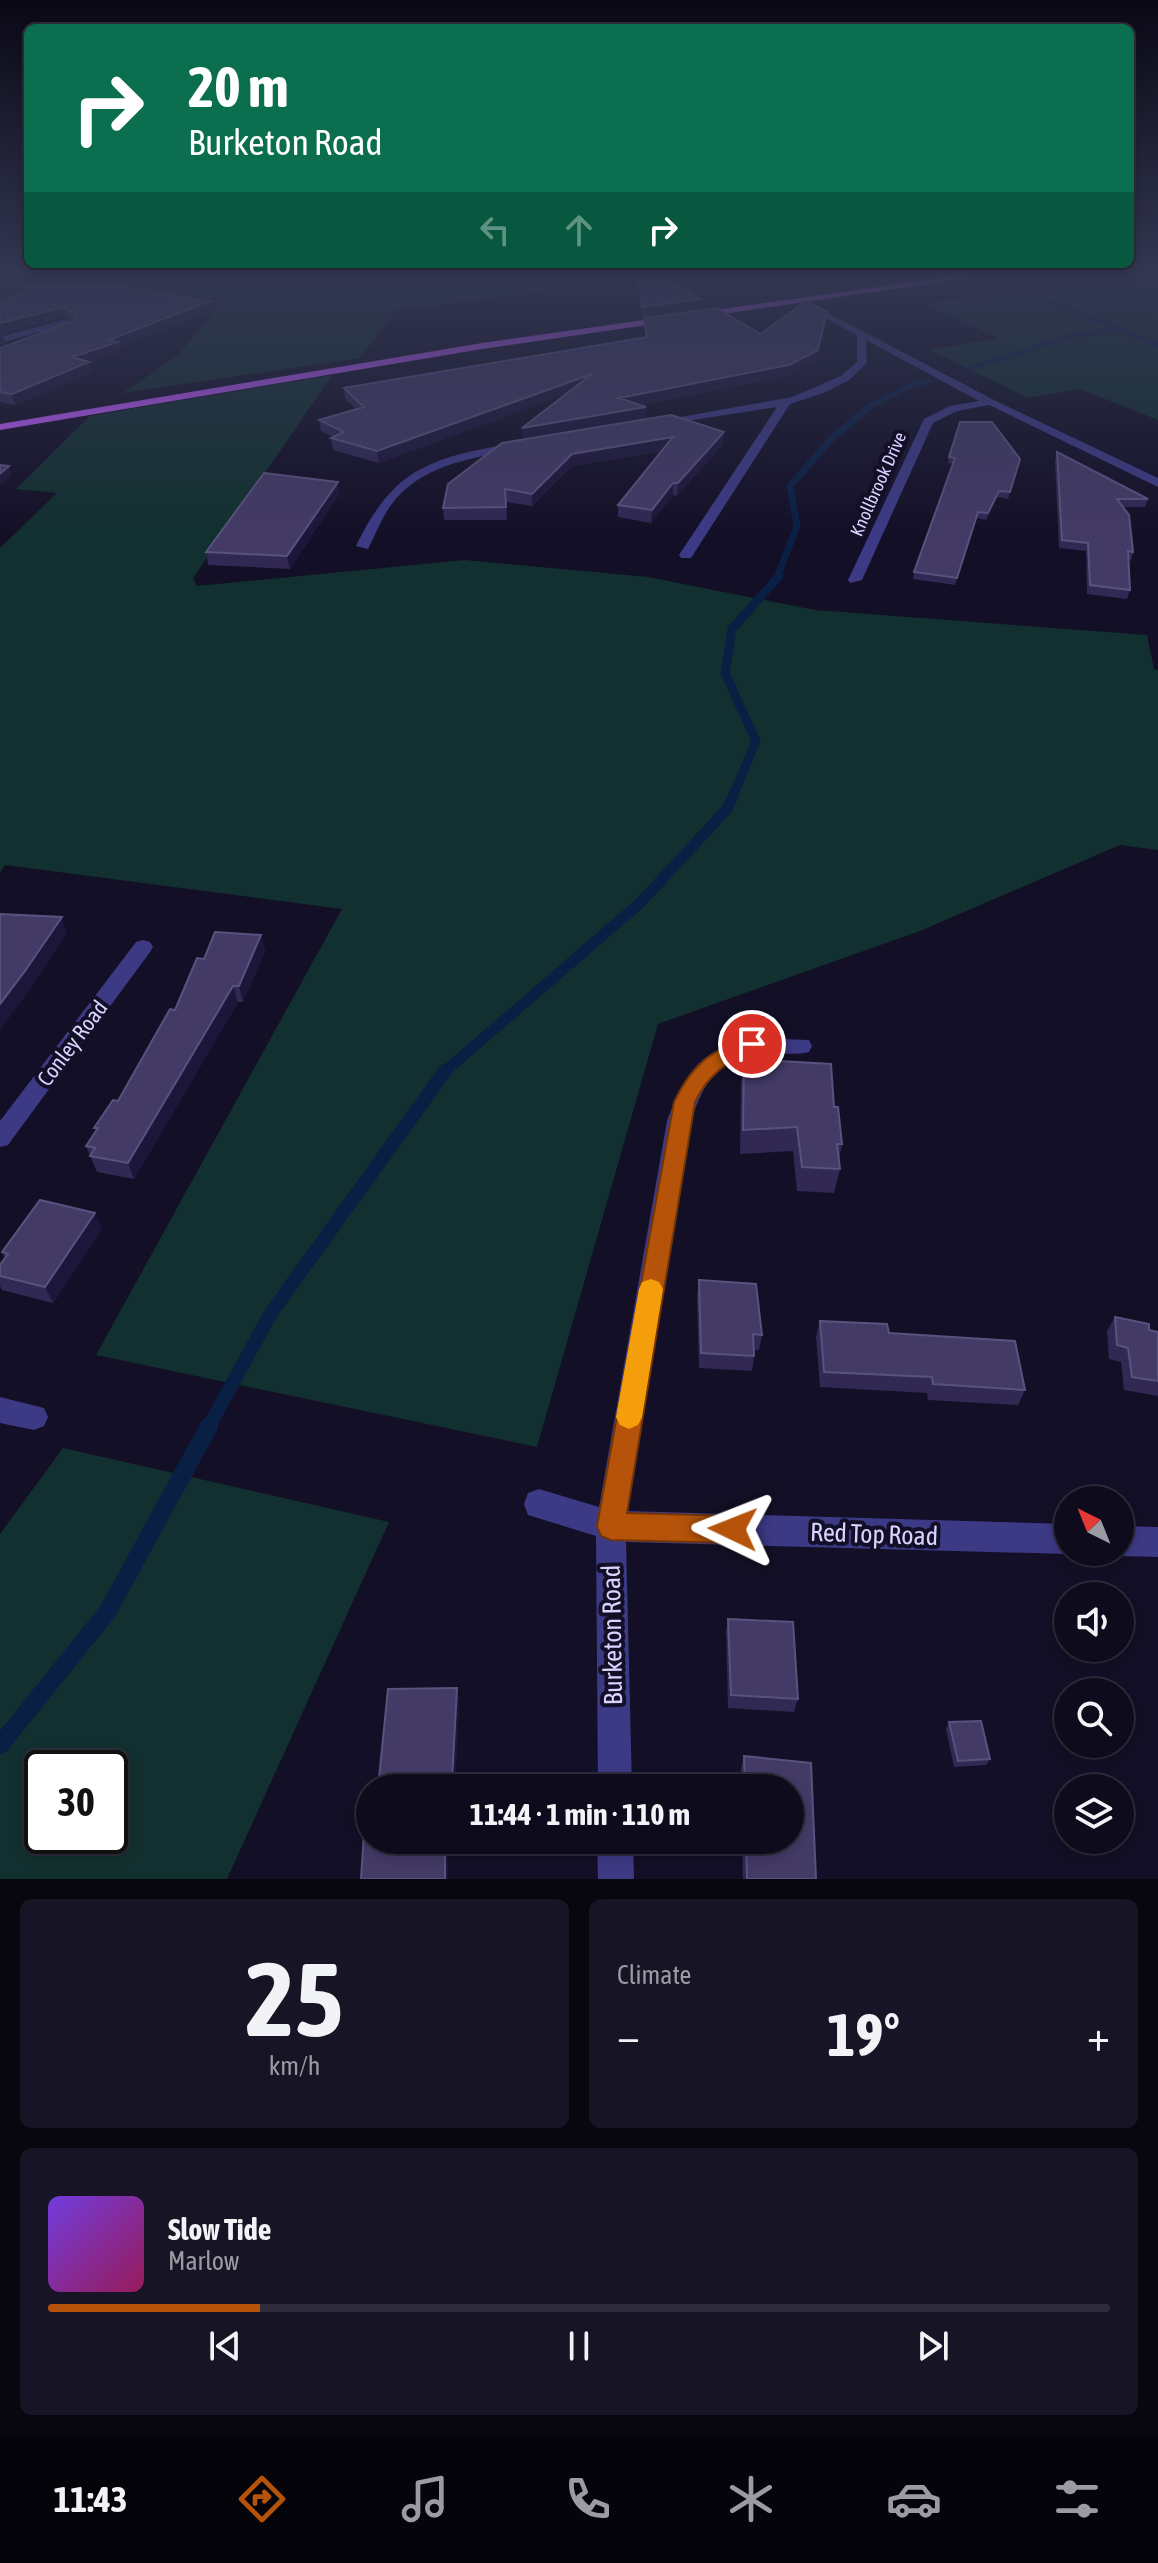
<!DOCTYPE html>
<meta charset="utf-8">
<style>
:root{--surface:#0e0b1c;--page:#171425;--text:#f1f3f6;--muted:#9b9ba3;--line:#2e2b3b;--accent:#b45309}
body{margin:0;font-family:"Asap Condensed",sans-serif;background:var(--page);color:var(--text);height:100vh;display:flex;flex-direction:column;font-size:30px;white-space:nowrap}
*{box-sizing:border-box;margin:0}
p{font-size:26px;color:var(--muted)}
.icon{flex:none;width:44px;height:44px;fill:none;stroke:currentColor;stroke-width:2;stroke-linecap:round;stroke-linejoin:round}
.map{position:relative;height:1879px;overflow:hidden}
.sheet{display:flex;flex-direction:column;gap:20px;padding:20px;background:#08060f;flex:1}
.sheet>*{flex:none}
.guide{position:absolute;left:24px;top:24px;width:1110px;height:244px;border-radius:12px;box-shadow:0 4px 12px #0003,0 0 0 2px var(--line);background:#0b6e4f;color:#fff;overflow:hidden}
.needle{width:52px;rotate:317deg}
.tools{position:absolute;left:1054px;top:1486px;display:grid;gap:16px}
.tools a{display:grid;place-items:center;width:80px;height:80px;border-radius:50%;background:var(--surface);box-shadow:0 4px 12px #0003,0 0 0 2px var(--line);font-size:40px}
.speed{position:absolute;left:24px;top:1750px;display:flex;gap:16px;font-size:40px;font-weight:700;text-align:center}
.speed>*{display:grid;place-content:center;width:104px;height:104px;border-radius:50%;background:var(--surface);box-shadow:0 4px 12px #0003,0 0 0 2px var(--line);line-height:1}
.speed .limit{border:4px solid #111;border-radius:12px;background:#fff;color:#111}
.pin{position:absolute;display:grid;place-items:center;width:68px;height:68px;color:#fff;margin:-34px;border:4px solid #fff;border-radius:50%;box-shadow:0 2px 8px #0007}
.me{position:absolute;width:88px;margin:-44px;rotate:272deg;stroke-linejoin:round;filter:drop-shadow(0 0 6px #0008)}
.turn{display:flex;align-items:center;gap:28px;height:168px;padding:0 32px;font-size:36px}
.turn .icon{width:104px;height:104px;stroke-width:2.5}
.turn b{display:block;font-size:56px;line-height:68px}
.lanes{display:flex;align-items:center;height:76px;padding:0 32px;background:#0003;justify-content:center;gap:40px;direction:ltr}
.lanes .off{opacity:.35}
.big{font-size:60px;font-weight:700;line-height:1.1}
.sheet .widget{flex:1;display:flex;flex-direction:column;justify-content:center;gap:12px;min-width:0;padding:0 28px;border-radius:12px;background:var(--page)}
.sheet .dial{align-items:center;gap:0}
.dial b{font-size:104px;line-height:1}
.song{display:flex;align-items:center;gap:24px}
.cover{width:96px;height:96px;border-radius:12px;background:linear-gradient(135deg,hsl(260 70% 55%),hsl(330 70% 35%))}
.played{height:8px;border-radius:4px;background:linear-gradient(90deg,var(--accent) 20%,var(--line) 20%)}
.keys{display:flex;justify-content:space-around;direction:ltr}
.heat{display:flex;justify-content:space-between;align-items:center;font-size:44px;direction:ltr}
.sheet .tiles{flex:1;display:grid;gap:20px;grid-template-columns:1fr 1fr}
.widget:last-child{grid-column:span 2}
.trip{position:absolute;left:356px;top:1774px;width:448px;height:80px;border-radius:40px;background:var(--surface);box-shadow:0 4px 12px #0003,0 0 0 2px var(--line);font-weight:700;line-height:80px;text-align:center}
.tabs{display:flex;height:128px;justify-content:space-around;align-items:center;background:#06040b;color:var(--muted)}
.tabs .icon{width:56px;height:56px}
.tabs .selected{color:var(--accent)}
.tabs b{font-size:36px;color:var(--text)}
.map>svg:first-child{display:block}
.green{fill:#12302f;fill-rule:evenodd}
.lines{fill:none;stroke-linecap:round;stroke-linejoin:round}
.stream-far5{stroke:#0a1f44;stroke-width:5}
.stream-far4{stroke:#0a1f44;stroke-width:7}
.stream-far3{stroke:#0a1f44;stroke-width:9}
.stream-far2{stroke:#0a1f44;stroke-width:11}
.stream-far1{stroke:#0a1f44;stroke-width:14}
.stream{stroke:#0a1f44;stroke-width:18}
.minor{fill:#3d3a85;fill-rule:evenodd}
.major{fill:#c25bff;fill-rule:evenodd}
.wall{fill:#312854}
.shaded-wall{fill:#1d163a}
.building{fill:#433a66;stroke:#5a527e;stroke-width:2}
.route{fill:#b45309;stroke:#753606;stroke-width:2}
.slow{fill:#f59e0b}
.labels{text-anchor:middle;dominant-baseline:central;stroke-width:8;stroke-linejoin:round;paint-order:stroke}
.far-street-label{font-size:18px;fill:#d9d4ff;stroke:#130f26}
.street-label{font-size:22px;fill:#d9d4ff;stroke:#130f26}
.near-street-label{font-size:26px;fill:#d9d4ff;stroke:#130f26}
</style>
<div class="map">
<svg width="1158" height="1879" viewBox="0 0 1158 1879">
<rect width="100%" height="100%" fill="#130f26"/>
<!-- green -->
<path class="green" d="M 0,272 L 683,272 L 395,311 L 360,358 L 123,393 L 178,355 L 224,299 L 66,286 L 0,304 Z
M 1140,278 L 1158,287 L 1158,420 L 1080,389 L 1028,398 L 930,350 L 999,338 L 921,303 Z
M 332,375 L 193,578 L 197,586 L 465,560 L 648,577 L 815,610 L 1147,635 L 1154,669 L 1158,670 L 1158,850 L 1120,845 L 920,931 L 658,1024 L 537,1447 L 96,1355 L 342,909 L 5,865 L 0,873 L 0,548 L 57,493 L 16,489 L 90,416 Z
M 63,1448 L 389,1522 L 227,1879 L 0,1879 L 0,1534 ZM 42,1768 L 110,1768 L 110,1836 L 42,1836 Z"/>
<g class="lines">
<!-- stream-far5 -->
<path class="stream-far5" d="M 978,272 L 1158,345
M 970,368 L 1072,336 L 1116,329
M 869,407 L 908,387 L 930,380"/>
<!-- stream-far4 -->
<path class="stream-far4" d="M 777,578 L 797,526 L 790,486 L 835,435 L 872,405"/>
<!-- stream-far3 -->
<path class="stream-far3" d="M 733,796 L 756,741 L 725,673 L 732,629 L 779,576"/>
<!-- stream-far2 -->
<path class="stream-far2" d="M 443,1073 L 640,903 L 727,809 L 734,794"/>
<!-- stream-far1 -->
<path class="stream-far1" d="M 208,1428 L 271,1313 L 445,1071"/>
<!-- stream -->
<path class="stream" d="M 0,1745 L 108,1611 L 209,1426"/>
<!-- minor -->
<path class="minor" d="M 805,301 L 994,400 L 1158,478 L 1158,487 L 989,405 L 957,411 L 933,423 L 862,580 L 850,583 L 848,580 L 924,419 L 950,406 L 979,401 L 866,340 L 867,363 L 849,380 L 826,392 L 790,404 L 691,558 L 681,558 L 679,555 L 777,407 L 654,426 L 648,423 L 792,397 L 841,376 L 857,362 L 857,335 L 802,306 Z
M 67,319 L 75,324 L 75,328 L 0,356 L 0,350 L 65,325 L 0,343 L 0,337 Z
M 516,443 L 522,446 L 520,448 C 474,459 422,463 391,505 C 381,519 376,534 368,549 L 356,546 C 394,466 434,457 516,443 Z
M 143,940 L 150,942 L 153,947 L 150,952 L 8,1145 L 0,1147 L 0,1121 L 136,942 Z
M 756,1038 L 809,1040 L 812,1046 L 809,1052 C 796,1055 783,1053 771,1054 C 720,1056 706,1076 691,1121 L 628,1511 L 1068,1524 L 1068,1552 L 1073,1552 L 1068,1554 L 626,1542 L 632,1788 L 598,1788 L 596,1536 L 528,1515 L 524,1504 L 528,1493 L 539,1489 L 599,1507 L 667,1121 C 686,1071 701,1048 756,1038 Z
M 0,1397 L 44,1408 L 48,1417 L 44,1426 L 34,1430 L 0,1423 Z
M 1120,1526 L 1158,1527 L 1158,1557 L 1120,1556 L 1110,1552 L 1120,1552 Z
M 597,1840 L 633,1840 L 634,1879 L 598,1879 Z"/>
<!-- major -->
<path class="major" d="M 982,272 L 1011,272 L 482,349 L 0,430 L 0,424 L 482,343 Z"/>
</g>
<!-- wall -->
<path class="wall" d="M 654,272 L 699,309 L 642,317 L 636,273 Z
M 1129,272 L 1158,272 L 1158,288 Z
M 0,304 L 212,311 L 119,347 L 120,352 L 89,362 L 92,372 L 15,405 L 0,402 L 0,348 L 74,321 L 66,316 L 0,334 Z
M 827,312 L 816,360 L 788,376 L 640,405 L 646,407 L 645,418 L 522,439 L 522,428 L 565,394 L 379,463 L 333,450 L 331,438 L 333,437 L 321,431 L 319,420 L 356,409 L 345,399 L 344,388 L 645,338 L 644,318 L 761,334 Z
M 502,443 L 723,444 L 677,496 L 673,495 L 651,523 L 618,517 L 618,505 L 662,451 L 572,466 L 532,506 L 506,502 L 507,520 L 444,520 L 443,508 Z
M 1057,452 L 1148,499 L 1145,507 L 1123,507 L 1133,552 L 1131,561 L 1129,560 L 1130,590 L 1127,599 L 1087,594 L 1086,551 L 1059,548 L 1055,460 Z
M 949,457 L 1020,459 L 1008,499 L 997,497 L 986,520 L 977,518 L 955,585 L 913,579 L 914,572 L 953,464 L 948,463 Z
M 339,494 L 290,569 L 208,565 L 206,552 Z
M 261,935 L 265,951 L 243,1002 L 238,1002 L 134,1179 L 97,1172 L 86,1146 L 96,1131 L 94,1128 L 118,1101 L 175,1010 L 204,959 Z
M 744,1059 L 834,1107 L 842,1144 L 839,1160 L 840,1169 L 834,1193 L 797,1191 L 793,1151 L 740,1154 L 741,1083 Z
M 102,1229 L 53,1303 L 2,1290 L 0,1286 L 0,1265 L 5,1258 L 2,1252 Z
M 699,1280 L 762,1335 L 759,1350 L 754,1350 L 754,1356 L 752,1371 L 699,1368 L 697,1296 Z
M 1115,1317 L 1149,1330 L 1158,1332 L 1158,1396 L 1124,1390 L 1121,1362 L 1109,1359 L 1107,1331 Z
M 820,1321 L 889,1333 L 1025,1390 L 1018,1405 L 928,1400 L 927,1393 L 820,1387 L 816,1337 Z
M 728,1619 L 798,1699 L 794,1712 L 728,1708 L 726,1632 Z
M 457,1688 L 459,1701 L 455,1788 L 378,1788 Z
M 949,1722 L 990,1759 L 986,1765 L 954,1767 L 946,1729 Z
M 744,1756 L 811,1763 L 816,1879 L 743,1879 L 742,1840 L 790,1840 L 790,1788 L 741,1788 L 741,1768 Z"/>
<!-- shaded-wall -->
<path class="shaded-wall" d="M 700,299 L 699,309 L 642,317 L 643,307 Z
M 210,301 L 212,311 L 119,347 L 120,352 L 89,362 L 92,372 L 15,405 L 12,394 L 72,357 L 109,340 Z
M 64,307 L 66,316 L 0,334 L 0,323 Z
M 827,312 L 816,360 L 788,376 L 618,409 L 619,398 Z
M 3,334 L 6,344 L 0,347 L 0,336 Z
M 592,374 L 592,384 L 379,463 L 377,451 Z
M 646,407 L 645,418 L 522,439 L 522,428 Z
M 724,432 L 723,444 L 677,496 L 678,483 Z
M 673,437 L 673,449 L 572,466 L 532,506 L 532,494 L 572,454 Z
M 9,466 L 12,475 L 0,486 L 0,474 Z
M 338,482 L 339,494 L 290,569 L 287,556 Z
M 673,483 L 673,495 L 651,523 L 652,510 Z
M 999,491 L 997,497 L 986,520 L 988,513 Z
M 62,917 L 67,933 L 32,987 L 0,1030 L 0,1004 Z
M 261,935 L 265,951 L 243,1002 L 239,986 Z
M 233,986 L 238,1002 L 134,1179 L 128,1163 Z
M 95,1213 L 102,1229 L 53,1303 L 45,1287 Z
M 457,1688 L 459,1701 L 455,1788 L 454,1788 L 452,1781 Z
M 445,1840 L 448,1840 L 448,1879 L 445,1879 Z"/>
<!-- building -->
<path class="building" d="M 638,272 L 654,272 L 700,299 L 643,307 Z
M 1148,272 L 1158,272 L 1158,278 Z
M 105,285 L 210,301 L 109,340 L 118,342 L 72,357 L 89,362 L 12,394 L 0,392 L 0,348 L 74,321 L 76,314 L 64,307 L 0,323 L 0,304 L 5,303 L 29,286 Z
M 806,301 L 827,312 L 818,350 L 789,365 L 619,398 L 646,407 L 522,428 L 592,374 L 377,451 L 331,438 L 344,432 L 319,420 L 364,407 L 344,388 L 647,337 L 644,318 L 716,308 L 761,334 Z
M 671,415 L 724,432 L 678,483 L 673,483 L 652,510 L 618,505 L 673,437 L 572,454 L 532,494 L 505,489 L 506,507 L 443,508 L 448,484 L 502,443 Z
M 960,422 L 992,422 L 1020,459 L 1010,492 L 999,491 L 988,513 L 978,512 L 957,578 L 914,572 L 955,458 L 949,457 Z
M 1057,452 L 1148,499 L 1117,499 L 1129,515 L 1133,552 L 1128,551 L 1130,590 L 1090,585 L 1088,543 L 1062,540 Z
M 0,465 L 9,466 L 0,474 Z
M 264,473 L 338,482 L 287,556 L 206,552 Z
M 0,914 L 62,917 L 25,971 L 0,1004 Z
M 215,932 L 261,935 L 239,986 L 233,986 L 128,1163 L 90,1156 L 95,1148 L 86,1146 L 98,1128 L 94,1128 L 113,1100 L 118,1101 L 170,1009 L 175,1010 L 197,958 L 204,959 Z
M 744,1059 L 831,1064 L 834,1107 L 838,1107 L 842,1144 L 837,1144 L 840,1169 L 802,1167 L 797,1127 L 743,1130 Z
M 40,1200 L 95,1213 L 45,1287 L 0,1276 L 0,1265 L 8,1254 L 2,1252 Z
M 699,1280 L 756,1284 L 762,1335 L 753,1334 L 754,1356 L 701,1353 Z
M 1115,1317 L 1149,1324 L 1149,1330 L 1158,1332 L 1158,1381 L 1132,1377 L 1128,1348 L 1117,1345 Z
M 820,1321 L 887,1324 L 889,1333 L 1015,1341 L 1025,1390 L 933,1384 L 932,1377 L 824,1372 Z
M 728,1619 L 793,1622 L 798,1699 L 731,1695 Z
M 457,1688 L 452,1781 L 447,1781 L 446,1788 L 378,1788 L 388,1689 Z
M 981,1721 L 990,1759 L 958,1761 L 949,1722 Z
M 744,1756 L 811,1763 L 816,1879 L 747,1879 L 746,1840 L 790,1840 L 790,1788 L 745,1788 Z
M 364,1833 L 370,1833 L 370,1840 L 445,1840 L 445,1879 L 361,1879 Z"/>
<!-- sky -->
<linearGradient id="sky" x2="0" y2="1"><stop stop-color="#0a0815"/><stop offset="0.51" stop-color="#333752"/><stop offset="1" stop-color="#333752" stop-opacity="0"/></linearGradient>
<rect width="1158" height="536" fill="url(#sky)"/>
<!-- route -->
<path class="route" d="M 752,1037 L 759,1039 L 762,1044 L 759,1049 C 730,1058 708,1074 695,1102 L 627,1513 L 733,1516 L 742,1520 L 746,1529 L 742,1539 L 733,1543 L 611,1540 L 601,1536 L 597,1526 L 674,1102 C 692,1064 712,1049 752,1037 Z"/>
<!-- slow -->
<path class="slow" d="M 651,1279 L 659,1282 L 663,1289 L 642,1417 L 638,1425 L 629,1429 L 620,1425 L 616,1417 L 639,1289 L 642,1282 Z"/>
<g class="labels">
<!-- far-street labels -->
<g class="far-street-label">
<text transform="translate(878 484) rotate(-66)">Knollbrook Drive</text>
</g>
<!-- street labels -->
<g class="street-label">
<text transform="translate(72 1043) rotate(-53)">Conley Road</text>
</g>
<!-- near-street labels -->
<g class="near-street-label">
<text transform="translate(874 1534) rotate(2)">Red Top Road</text>
<text transform="translate(612 1635) rotate(-91)">Burketon Road</text>
</g>
</g>
</svg>
<div class="tools">
<a><svg class="needle" viewBox="-14 -14 28 28"><path d="M0-13l5 13h-10z" fill="#e53935"/><path d="M0 13l5-13h-10z" fill="#9b9ba3"/></svg></a>
<a><svg class="icon" aria-label="sound" viewBox="0 0 24 24"><path d="M4 9h4l5-4v14l-5-4H4zM17 9q2 3 0 6"/></svg></a>
<a><svg class="icon" aria-label="search" viewBox="0 0 24 24"><circle cx="10" cy="10" r="6"/><path d="M15 15l6 6"/></svg></a>
<a><svg class="icon" aria-label="layers" viewBox="0 0 24 24"><path d="M12 4l9 5-9 5-9-5zM3 14l9 5 9-5"/></svg></a>
</div>
<div class="speed"><div class="limit">30</div></div>
<div class="pin" style="left:752px;top:1044px;background:#d93025"><svg class="icon" aria-label="arrive" viewBox="0 0 24 24"><path d="M6 21V4h12l-3 4 3 4H6"/></svg></div>
<svg class="me" style="left:733px;top:1529px" viewBox="-20 -20 40 40"><path d="M0-17L14 15 0 8-14 15z" fill="#b45309" stroke="#fff" stroke-width="4"/></svg>
<div class="trip">11:44 · 1 min · 110 m</div>
<div class="guide">
<div class="turn"><svg class="icon" aria-label="right" viewBox="0 0 24 24"><path d="M7 20v-9h11M14 6l5 5-5 5"/></svg><div><b>20 m</b>Burketon Road</div></div>
<div class="lanes"><svg class="icon off" aria-label="left" viewBox="0 0 24 24"><path d="M17 20v-9H6M10 6l-5 5 5 5"/></svg><svg class="icon off" aria-label="ahead" viewBox="0 0 24 24"><path d="M12 20V5M6 11l6-6 6 6"/></svg><svg class="icon" aria-label="right" viewBox="0 0 24 24"><path d="M7 20v-9h11M14 6l5 5-5 5"/></svg></div>
</div>
</div>
<section class="sheet">
<div class="tiles">
<div class="widget dial"><b>25</b><p>km/h</p></div>
<div class="widget"><p>Climate</p>
<div class="heat"><a>−</a><b class="big">19°</b><a>+</a></div>
</div>
<div class="widget">
<div class="song"><i class="cover"></i><div><b>Slow Tide</b><p>Marlow</p></div></div>
<div class="played"></div>
<div class="keys"><svg class="icon" aria-label="previous" viewBox="0 0 24 24"><path d="M18 5L8 12l10 7zM5 5v14"/></svg><svg class="icon" aria-label="pause" viewBox="0 0 24 24"><path d="M8 5v14M16 5v14"/></svg><svg class="icon" aria-label="next" viewBox="0 0 24 24"><path d="M6 5l10 7-10 7zM19 5v14"/></svg></div>
</div>
</div>
</section>
<nav class="tabs">
<b>11:43</b>
<svg class="icon selected" aria-label="directions" viewBox="0 0 24 24"><path d="M12 3l9 9-9 9-9-9zM9 14v-3h6M13 9l2 2-2 2"/></svg>
<svg class="icon" aria-label="music" viewBox="0 0 24 24"><path d="M9 18V5l10-2v13"/><circle cx="6" cy="18" r="3"/><circle cx="16" cy="16" r="3"/></svg>
<svg class="icon" aria-label="phone" viewBox="0 0 24 24"><path d="M5 4h4l2 5-3 2q2 4 5 5l2-3 5 2v4C11 20 4 13 5 4z"/></svg>
<svg class="icon" aria-label="climate" viewBox="0 0 24 24"><path d="M12 3v18M4 7l16 10M4 17L20 7"/></svg>
<svg class="icon" aria-label="car" viewBox="0 0 24 24"><path d="M5 17H2v-5l4-1 3-4h7l3 4 3 1v5h-3M9 17h6M6 11h13"/><circle cx="7" cy="17" r="2"/><circle cx="17" cy="17" r="2"/></svg>
<svg class="icon" aria-label="filters" viewBox="0 0 24 24"><path d="M4 7h16M4 17h16"/><circle cx="9" cy="7" r="2"/><circle cx="15" cy="17" r="2"/></svg>
</nav>
